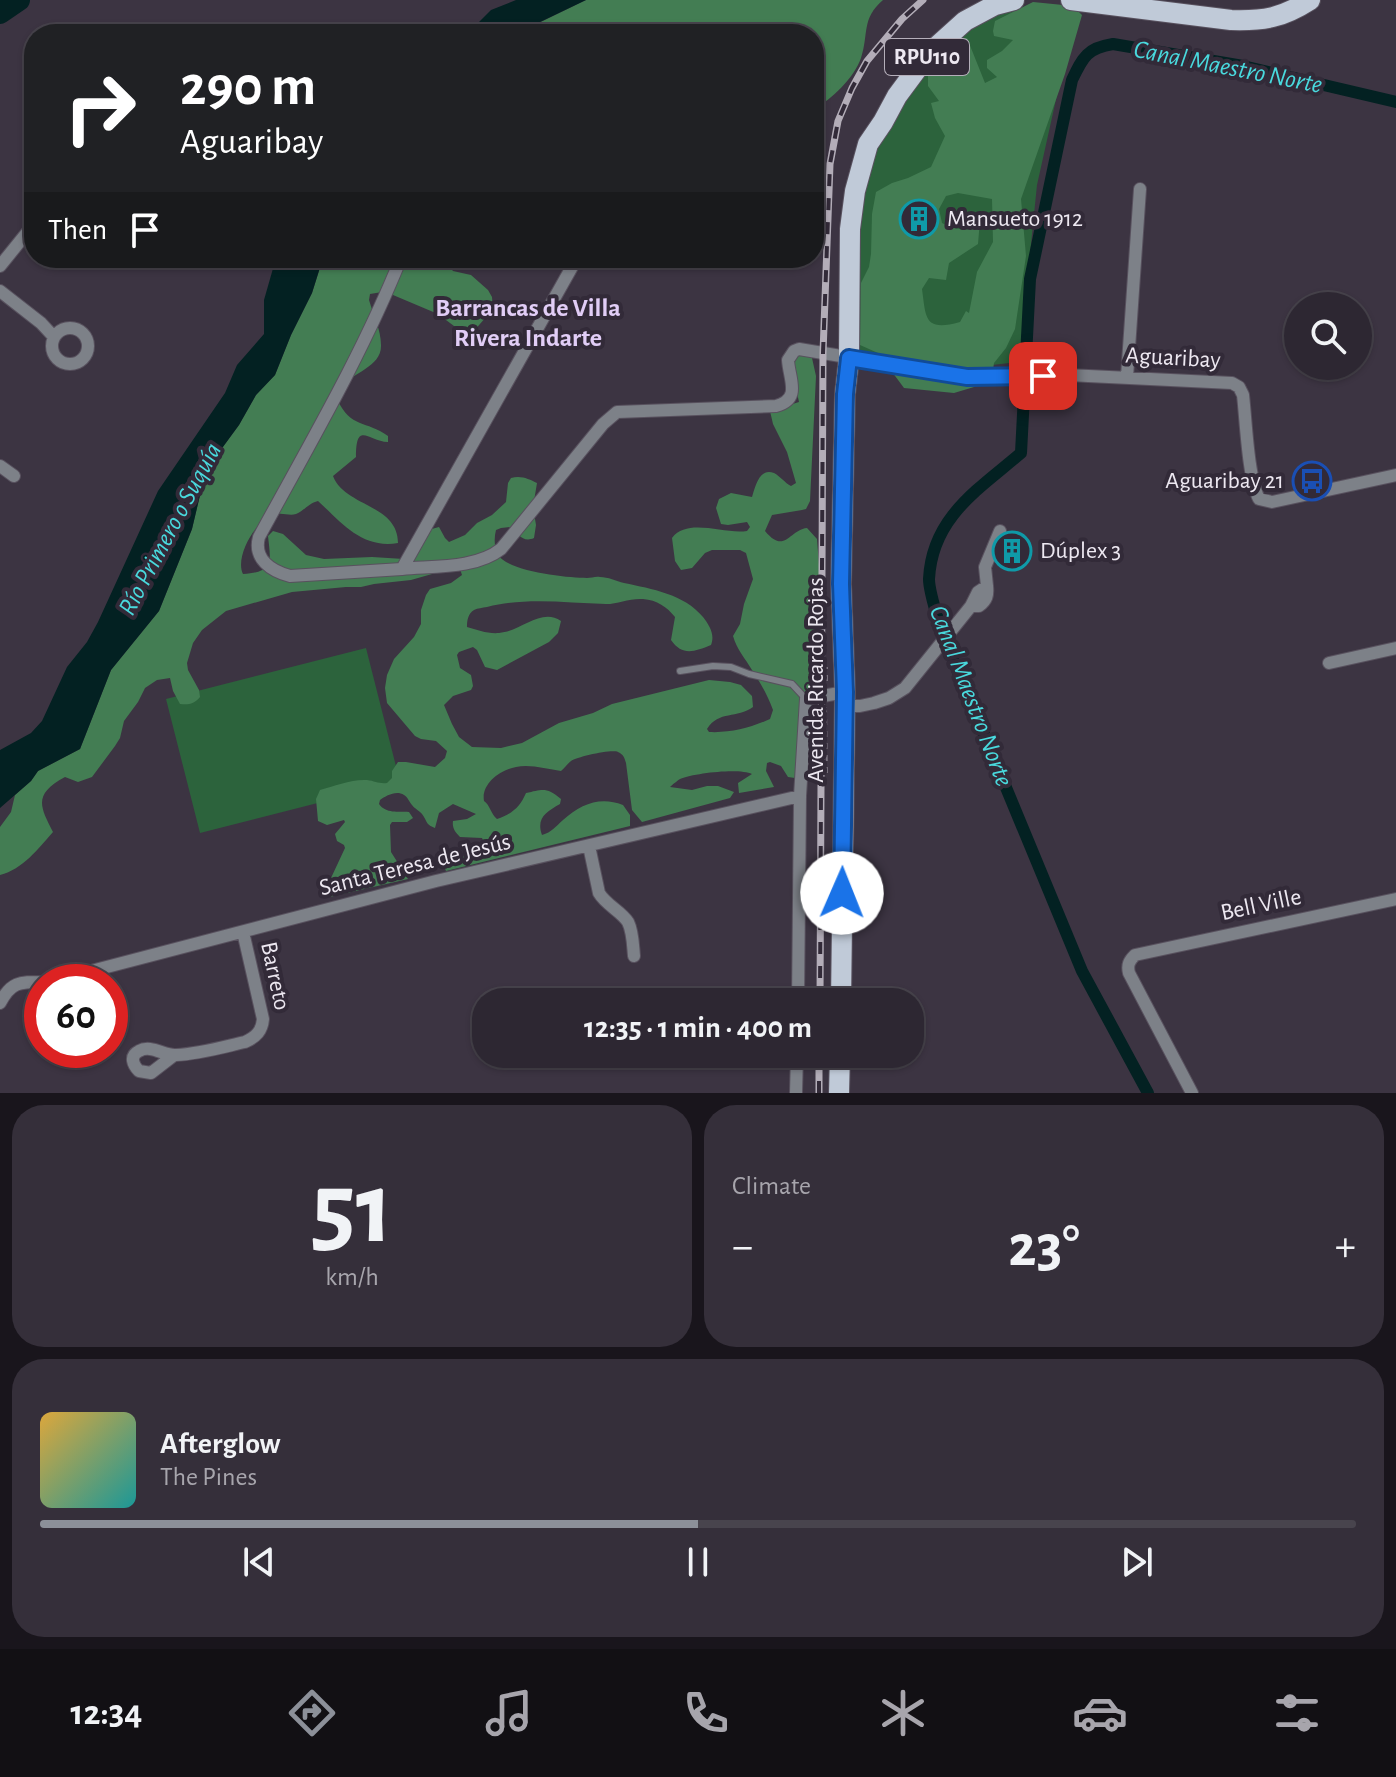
<!DOCTYPE html>
<meta charset="utf-8">
<style>
:root{--surface:#2d2732;--page:#352f3a;--text:#f1f3f6;--muted:#a7a5ac;--line:#48444d;--accent:#8c9099}
body{margin:0;font-family:"Alegreya Sans",sans-serif;background:var(--page);color:var(--text);height:100vh;display:flex;flex-direction:column;font-size:30px;white-space:nowrap}
*{box-sizing:border-box;margin:0}
p{font-size:26px;color:var(--muted)}
.icon{flex:none;width:44px;height:44px;fill:none;stroke:currentColor;stroke-width:2;stroke-linecap:round;stroke-linejoin:round}
.map{position:relative;height:1093px;overflow:hidden}
.sheet{display:flex;flex-direction:column;gap:12px;padding:12px;background:#19151c;flex:1}
.sheet>*{flex:none}
.top-card{position:absolute;left:24px;top:24px;width:800px;height:244px;border-radius:32px;box-shadow:0 2px 6px #0004,0 0 0 2px var(--line);background:#202124;color:#fff;overflow:hidden}
.buttons{position:absolute;left:1284px;top:292px;display:grid;gap:16px}
.buttons a{display:grid;place-items:center;width:88px;height:88px;border-radius:50%;background:var(--surface);box-shadow:0 2px 6px #0004,0 0 0 2px var(--line);font-size:40px}
.speed{position:absolute;left:24px;top:964px;display:flex;gap:16px;font-size:40px;font-weight:700;text-align:center}
.speed>*{display:grid;place-content:center;width:104px;height:104px;border-radius:50%;background:var(--surface);box-shadow:0 2px 6px #0004,0 0 0 2px var(--line);line-height:1}
.speed .limit{border:12px solid #d22;background:#fff;color:#111}
.pin{position:absolute;display:grid;place-items:center;width:68px;height:68px;color:#fff;margin:-34px;border-radius:16px;box-shadow:0 4px 12px #0006}
.me{position:absolute;width:88px;margin:-44px;rotate:1deg;stroke-linejoin:round;filter:drop-shadow(0 0 6px #0008)}
.turn{display:flex;align-items:center;gap:28px;height:168px;padding:0 24px;font-size:36px}
.turn .icon{width:104px;height:104px;stroke-width:2.5}
.turn b{display:block;font-size:56px;line-height:68px}
.then{display:flex;align-items:center;height:76px;padding:0 24px;background:#0003;gap:16px;font-size:30px}
.big{font-size:60px;font-weight:600;line-height:1.1}
.sheet .tile{flex:1;display:flex;flex-direction:column;justify-content:center;gap:12px;min-width:0;padding:0 28px;border-radius:32px;background:var(--page)}
.sheet .dial{align-items:center;gap:0}
.dial b{font-size:104px;line-height:1}
.song{display:flex;align-items:center;gap:24px}
.cover{width:96px;height:96px;border-radius:12px;background:linear-gradient(135deg,hsl(40 70% 55%),hsl(180 70% 35%))}
.played{height:8px;border-radius:4px;background:linear-gradient(90deg,var(--accent) 50%,var(--line) 50%)}
.keys{display:flex;justify-content:space-around;direction:ltr}
.heat{display:flex;justify-content:space-between;align-items:center;font-size:44px;direction:ltr}
.sheet .tiles{flex:1;display:grid;gap:12px;grid-template-columns:1fr 1fr}
.tile:last-child{grid-column:span 2}
.trip{position:absolute;left:472px;top:988px;width:452px;height:80px;border-radius:32px;background:var(--surface);box-shadow:0 2px 6px #0004,0 0 0 2px var(--line);font-weight:600;line-height:80px;text-align:center}
.dock{display:flex;height:128px;justify-content:space-around;align-items:center;background:#121014;color:var(--muted)}
.dock .icon{width:56px;height:56px}
.dock .active{color:var(--accent)}
.dock b{font-size:36px;color:var(--text)}
.map>svg:first-child{display:block}
.green{fill:#2c633c}
.forest{fill:#437d53;fill-rule:evenodd}
.water{fill:#032122}
.lines{fill:none;stroke-linecap:round;stroke-linejoin:round}
.canal{stroke:#032122;stroke-width:12}
.river{stroke:#032122;stroke-width:22}
.service-casing{stroke:#58515e;stroke-width:8}
.minor-casing{stroke:#58515e;stroke-width:14}
.primary-casing{stroke:#58515e;stroke-width:22}
.path{stroke:#79727e;stroke-width:2;stroke-dasharray:6 6;stroke-linecap:butt}
.service{stroke:#7d8188;stroke-width:6}
.minor{stroke:#7d8188;stroke-width:12}
.primary{stroke:#c0cad8;stroke-width:20}
.rail-casing{stroke:#b3adb8;stroke-width:7}
.rail{stroke:#322a38;stroke-width:4;stroke-dasharray:12;stroke-linecap:butt}
.route-casing{stroke:#114b97;stroke-width:20}
.route{stroke:#1a73e8;stroke-width:14}
.labels{text-anchor:middle;dominant-baseline:central;stroke-width:8;stroke-linejoin:round;paint-order:stroke}
.shield{fill:#322a38;stroke:#b5afba;stroke-width:2}
.shield-label{font-size:22px;font-weight:bold;fill:#ede8f1}
.poi-label{font-size:24px;fill:#ede8f1;stroke:#322a38;text-anchor:start}
.street-label{font-size:24px;fill:#ede8f1;stroke:#322a38}
.water-label{font-size:26px;font-style:italic;fill:#49d9dd;stroke:#322a38}
.neighbourhood-label{font-size:26px;font-weight:bold;fill:#e1cdf6;stroke:#322a38}
</style>
<div class="map">
<svg width="1396" height="1093" viewBox="0 0 1396 1093">
<rect width="100%" height="100%" fill="#3c3442"/>
<!-- green -->
<path class="green" d="M 1011,7 L 1075,14 L 1037,185 L 1019,362 L 957,369 L 855,353 L 856,233 L 874,149 L 934,55 L 972,24 Z
M 366,648 L 400,782 L 200,833 L 166,699 Z"/>
<!-- forest -->
<path class="forest" d="M 586,0 L 883,0 C 861,19 869,34 861,58 C 854,78 832,99 814,109 L 814,34 L 516,34 Z
M 1033,2 L 1073,6 L 1082,15 L 1065,74 L 1021,199 L 1026,256 L 1015,329 L 1006,348 L 994,363 L 993,370 L 974,387 L 954,393 L 904,388 L 878,353 L 860,345 L 861,283 L 869,267 L 871,254 L 872,214 L 876,192 L 892,183 L 908,178 L 931,167 L 945,136 L 935,118 L 931,103 L 939,101 L 928,86 L 928,71 L 942,57 L 967,38 L 985,83 L 997,77 L 987,68 L 987,60 L 1002,51 L 1013,40 L 994,36 L 993,31 L 995,21 ZM 958,193 L 992,199 L 993,242 L 977,272 L 969,313 L 966,311 L 960,322 C 924,332 926,318 922,289 L 929,278 L 946,280 L 949,263 L 978,244 L 980,220 C 966,232 957,231 942,223 L 939,209 L 946,196 Z
M 323,258 L 442,258 L 453,271 L 471,275 L 488,290 L 492,297 L 493,309 L 473,332 L 462,332 L 438,314 L 393,295 L 382,292 L 370,294 L 369,300 C 373,314 381,330 381,345 C 382,367 353,372 342,387 C 340,388 338,396 337,399 C 351,429 366,420 388,436 L 388,442 C 368,441 356,420 356,457 L 333,476 C 345,507 398,504 398,543 C 362,549 342,523 318,501 C 309,503 305,510 296,514 C 290,516 284,513 277,514 C 258,516 234,556 243,574 C 274,572 271,563 268,536 L 273,531 L 283,534 L 306,555 L 324,559 L 372,557 L 404,559 L 423,545 L 425,535 L 428,530 L 439,527 L 445,538 L 449,542 L 465,535 L 477,523 L 492,515 L 506,502 L 508,483 L 511,478 C 521,475 529,479 537,483 L 533,507 L 536,525 L 534,538 C 523,543 518,534 511,527 L 501,528 L 496,530 C 494,538 494,547 498,555 C 509,572 568,578 587,578 C 591,578 596,576 600,577 C 608,577 616,581 624,583 C 652,589 684,594 703,617 C 710,626 715,635 711,645 C 694,652 682,656 671,640 L 675,617 C 667,607 657,600 643,599 C 630,598 618,604 606,604 C 566,603 526,597 487,607 C 482,608 478,608 474,610 C 468,614 467,620 467,627 C 477,630 488,634 499,633 C 520,632 541,607 561,621 L 558,633 L 549,642 L 497,670 L 485,667 L 477,650 L 473,647 L 459,652 L 457,655 L 460,668 L 471,675 L 473,686 L 471,690 L 453,696 L 444,705 L 452,724 L 459,737 L 472,747 L 501,748 L 522,743 L 559,723 L 593,713 L 612,704 L 709,680 L 730,682 L 741,685 L 752,696 L 753,707 C 737,719 719,710 707,729 L 709,732 C 731,733 750,728 770,719 L 773,710 C 768,696 760,682 752,670 C 745,658 737,650 733,636 L 740,624 L 744,604 L 753,579 L 746,553 L 740,550 L 712,550 L 705,553 L 692,568 L 681,570 L 675,561 L 672,538 C 688,517 725,535 747,531 L 750,527 L 747,522 L 728,525 L 721,524 L 716,508 L 719,499 L 731,493 L 752,497 C 755,488 759,467 774,473 C 780,476 785,483 791,486 L 796,483 L 787,452 L 773,424 L 770,411 L 799,402 L 793,374 L 795,354 L 802,353 L 812,358 L 816,376 L 810,501 L 806,509 L 802,510 L 772,515 L 765,531 C 785,555 789,530 807,528 L 817,539 L 820,578 L 821,670 L 818,694 L 803,700 L 795,778 L 788,777 L 781,766 L 770,762 L 767,763 L 766,771 L 774,787 L 739,793 L 738,783 L 752,774 C 739,768 695,773 680,779 C 677,781 672,785 670,787 L 692,790 L 707,786 L 718,786 L 734,792 L 730,798 L 642,822 L 632,810 L 626,763 C 624,757 624,755 618,752 C 611,749 577,757 571,761 C 567,764 565,768 561,771 C 547,769 530,764 516,767 C 500,770 481,784 484,801 C 490,805 491,814 497,819 C 512,814 520,807 526,793 C 543,789 547,787 561,799 L 560,804 C 546,812 536,818 542,835 C 552,832 555,827 563,820 C 581,804 600,796 623,805 L 630,815 L 630,826 L 446,871 L 442,861 L 445,860 L 467,856 L 485,857 L 485,844 L 482,838 L 460,837 C 455,832 452,828 453,821 L 467,819 L 476,814 L 453,804 L 439,813 L 435,828 C 425,824 428,822 422,814 C 420,811 415,809 412,805 C 410,803 407,796 404,795 C 396,790 386,796 380,800 L 379,804 C 386,814 398,811 409,812 L 413,818 L 407,822 L 392,822 L 390,825 L 391,852 L 408,879 L 325,898 L 321,893 L 331,878 L 345,848 L 344,845 L 337,841 L 335,834 L 345,822 L 344,820 L 327,825 L 318,821 L 316,799 L 320,790 C 334,786 352,779 367,780 C 375,781 379,784 387,783 L 392,778 L 392,771 L 398,762 L 406,762 L 435,767 L 445,758 L 447,751 L 436,741 L 421,739 L 415,736 L 387,703 L 385,688 L 387,675 L 394,659 L 414,637 L 421,624 L 421,610 L 426,595 L 430,589 L 451,583 L 462,575 L 460,569 L 453,568 L 411,580 L 374,584 L 361,587 L 346,587 L 292,592 L 226,611 L 202,630 L 193,643 L 187,663 L 188,670 L 199,690 L 200,697 C 194,704 189,705 180,704 L 173,691 L 170,678 L 157,680 L 145,688 L 138,702 L 124,721 L 120,738 L 115,746 L 92,777 L 78,782 L 65,777 C 34,794 39,805 53,832 C 38,849 23,869 0,875 L 0,827 L 11,812 L 15,795 L 31,781 L 38,771 L 80,749 L 111,670 L 159,611 L 192,529 L 206,470 L 239,425 L 256,395 L 275,375 L 291,335 L 312,293 Z"/>
<!-- water -->
<path class="water" d="M 516,0 L 586,0 L 515,34 L 467,34 L 491,10 Z
M 276,258 L 323,258 L 312,293 L 291,335 L 275,375 L 256,395 L 239,425 L 206,470 L 192,529 L 159,611 L 111,670 L 80,749 L 38,771 L 31,781 L 0,808 L 0,750 L 31,733 L 42,721 L 67,667 L 87,642 L 98,622 L 158,491 L 225,393 L 237,365 L 264,334 L 264,300 Z"/>
<g class="lines">
<!-- canal -->
<path class="canal" d="M 1148,1093 L 1082,971 L 942,633 C 938,618 929,593 929,579 C 932,517 979,489 1021,453 L 1030,279 L 1072,80 C 1083,57 1087,48 1113,44 L 1243,66 L 1396,102"/>
<!-- river -->
<path class="river" d="M 0,13 L 19,0"/>
<!-- service casing -->
<g class="service-casing">
<path id="service" d="M 680,671 L 713,666 L 731,667 L 749,674 L 792,684 L 806,699"/>
</g>
<!-- minor casing -->
<g class="minor-casing">
<path id="minor" d="M 401,258 C 362,355 309,445 259,537 C 253,559 271,571 290,576 L 402,569
M 577,258 L 402,569 C 433,566 476,569 501,549 L 603,424 L 617,412 L 776,406 C 802,399 789,379 788,360 L 794,351 L 799,349 L 967,377 L 1068,375 L 1232,383 L 1239,387 L 1243,395 C 1246,421 1248,478 1259,499 L 1272,502 L 1396,475
M 0,266 L 34,224
M 0,291 L 41,323 L 54,337
M52 346a18 18 0 1 1 36 0a18 18 0 1 1-36 0Z
M 1127,377 L 1140,189
M 0,466 L 14,476
M 971,606 L 979,606 C 987,600 988,595 987,586
M 1329,663 L 1396,648
M 844,706 L 860,706 L 874,703 L 889,698 L 905,688 L 971,606 L 978,592 L 987,586 L 985,567 L 1000,531
M 589,846 L 599,893 C 606,905 621,911 628,922 C 633,932 633,946 634,956
M 42,982 L 53,981 L 436,881 L 800,796
M 798,1002 L 800,796 L 806,699 L 845,692
M 0,1003 C 11,982 19,982 42,982
M 173,1056 L 151,1073 L 139,1071 C 133,1065 129,1056 139,1051 C 151,1044 164,1056 176,1055 C 199,1054 223,1047 245,1042 C 256,1037 262,1031 263,1019 L 243,932
M 678,1059 L 684,1054
M 796,1093 L 797,1054
M 1192,1093 L 1129,973 C 1127,965 1129,961 1135,955 L 1396,899"/>
</g>
<!-- primary casing -->
<g class="primary-casing">
<path id="primary" d="M 1071,0 L 1231,20 C 1264,21 1282,18 1310,0
M 841,1002 L 845,692 L 841,584 L 845,394 L 849,358 L 850,229 L 855,191 L 868,144 L 883,122 L 897,96 L 920,65 L 935,48 L 965,21 L 995,5 L 1014,0
M 839,1093 L 840,1054"/>
</g>
<!-- path -->
<path class="path" d="M 827,681 L 827,667
M 826,707 L 827,773"/>
<!-- service -->
<use href="#service" class="service"/>
<!-- minor -->
<use href="#minor" class="minor"/>
<!-- primary -->
<use href="#primary" class="primary"/>
<!-- rail casing -->
<g class="rail-casing">
<path id="rail" d="M 820,1002 L 823,353 L 830,164 L 838,121 L 852,88 L 867,61 L 902,19 L 923,0
M 819,1093 L 819,1054"/>
</g>
<!-- rail -->
<use href="#rail" class="rail"/>
</g>
<g class="lines">
<!-- route casing -->
<g class="route-casing">
<path id="route" d="M 842,893 L 845,692 L 841,584 L 845,394 L 849,358 L 967,377 L 1043,376"/>
</g>
<!-- route -->
<use href="#route" class="route"/>
</g>
<!-- icons -->
<defs>
<g id="building-ring" transform="scale(2)"><circle r="9.5" fill="#322a38" stroke="#0f9aa8" stroke-width="1.5"/><path d="M-4-6H4V6H1V3H-1V6H-4ZM-2.5-4.3h1.7v1.8h-1.7ZM.8-4.3h1.7v1.8H.8ZM-2.5-1h1.7V.8h-1.7ZM.8-1h1.7V.8H.8Z" fill="#0f9aa8"/></g>
<g id="bus-ring" transform="scale(2)"><circle r="9.5" fill="#322a38" stroke="#1a4fb4" stroke-width="1.5"/><path d="M-5-6H5V4H4V6H2V4H-2V6H-4V4H-5ZM-3.5-4V0h7V-4ZM-3.5 1.2v1.5H-2V1.2ZM2 1.2v1.5H3.5V1.2Z" fill="#1a4fb4"/></g>
</defs>
<g fill-rule="evenodd">
<use href="#building-ring" x="919" y="219"/>
<use href="#bus-ring" x="1312" y="481"/>
<use href="#building-ring" x="1012" y="551"/>
</g>
<g class="labels">
<!-- shield labels -->
<rect class="shield" x="885" y="39" width="84" height="36" rx="6"/>
<g class="shield-label">
<text x="927" y="57">RPU110</text>
</g>
<!-- poi labels -->
<g class="poi-label">
<text x="947" y="219">Mansueto 1912</text>
<text x="1284" y="481" text-anchor="end">Aguaribay 21</text>
<text x="1040" y="551">Dúplex 3</text>
</g>
<!-- street labels -->
<g class="street-label">
<text transform="translate(1173 358) rotate(3)">Aguaribay</text>
<text transform="translate(816 680) rotate(-90)">Avenida Ricardo Rojas</text>
<text transform="translate(415 865) rotate(-14)">Santa Teresa de Jesús</text>
<text transform="translate(1261 905) rotate(-12)">Bell Ville</text>
<text transform="translate(275 976) rotate(78)">Barreto</text>
</g>
<!-- water labels -->
<g class="water-label">
<text transform="translate(1228 67) rotate(11)">Canal Maestro Norte</text>
<text transform="translate(170 529) rotate(-62)">Río Primero o Suquía</text>
<text transform="translate(971 696) rotate(69)">Canal Maestro Norte</text>
</g>
<!-- neighbourhood labels -->
<g class="neighbourhood-label">
<text x="528" y="308">Barrancas de Villa<tspan x="528" dy="30">Rivera Indarte</tspan></text>
</g>
</g>
</svg>
<div class="buttons">
<a><svg class="icon" aria-label="search" viewBox="0 0 24 24"><circle cx="10" cy="10" r="6"/><path d="M15 15l6 6"/></svg></a>
</div>
<div class="speed"><div class="limit">60</div></div>
<div class="pin" style="left:1043px;top:376px;background:#d93025"><svg class="icon" aria-label="arrive" viewBox="0 0 24 24"><path d="M6 21V4h12l-3 4 3 4H6"/></svg></div>
<svg class="me" style="left:842px;top:893px" viewBox="-20 -20 40 40"><circle r="19" fill="#fff"/><path d="M0-13L10 11 0 6-10 11z" fill="#1a73e8"/></svg>
<div class="trip">12:35 · 1 min · 400 m</div>
<div class="top-card">
<div class="turn"><svg class="icon" aria-label="right" viewBox="0 0 24 24"><path d="M7 20v-9h11M14 6l5 5-5 5"/></svg><div><b>290 m</b>Aguaribay</div></div>
<div class="then">Then<svg class="icon" aria-label="arrive" viewBox="0 0 24 24"><path d="M6 21V4h12l-3 4 3 4H6"/></svg></div>
</div>
</div>
<section class="sheet">
<div class="tiles">
<div class="tile dial"><b>51</b><p>km/h</p></div>
<div class="tile"><p>Climate</p>
<div class="heat"><a>−</a><b class="big">23°</b><a>+</a></div>
</div>
<div class="tile">
<div class="song"><i class="cover"></i><div><b>Afterglow</b><p>The Pines</p></div></div>
<div class="played"></div>
<div class="keys"><svg class="icon" aria-label="previous" viewBox="0 0 24 24"><path d="M18 5L8 12l10 7zM5 5v14"/></svg><svg class="icon" aria-label="pause" viewBox="0 0 24 24"><path d="M8 5v14M16 5v14"/></svg><svg class="icon" aria-label="next" viewBox="0 0 24 24"><path d="M6 5l10 7-10 7zM19 5v14"/></svg></div>
</div>
</div>
</section>
<nav class="dock">
<b>12:34</b>
<svg class="icon active" aria-label="directions" viewBox="0 0 24 24"><path d="M12 3l9 9-9 9-9-9zM9 14v-3h6M13 9l2 2-2 2"/></svg>
<svg class="icon" aria-label="music" viewBox="0 0 24 24"><path d="M9 18V5l10-2v13"/><circle cx="6" cy="18" r="3"/><circle cx="16" cy="16" r="3"/></svg>
<svg class="icon" aria-label="phone" viewBox="0 0 24 24"><path d="M5 4h4l2 5-3 2q2 4 5 5l2-3 5 2v4C11 20 4 13 5 4z"/></svg>
<svg class="icon" aria-label="climate" viewBox="0 0 24 24"><path d="M12 3v18M4 7l16 10M4 17L20 7"/></svg>
<svg class="icon" aria-label="car" viewBox="0 0 24 24"><path d="M5 17H2v-5l4-1 3-4h7l3 4 3 1v5h-3M9 17h6M6 11h13"/><circle cx="7" cy="17" r="2"/><circle cx="17" cy="17" r="2"/></svg>
<svg class="icon" aria-label="filters" viewBox="0 0 24 24"><path d="M4 7h16M4 17h16"/><circle cx="9" cy="7" r="2"/><circle cx="15" cy="17" r="2"/></svg>
</nav>
